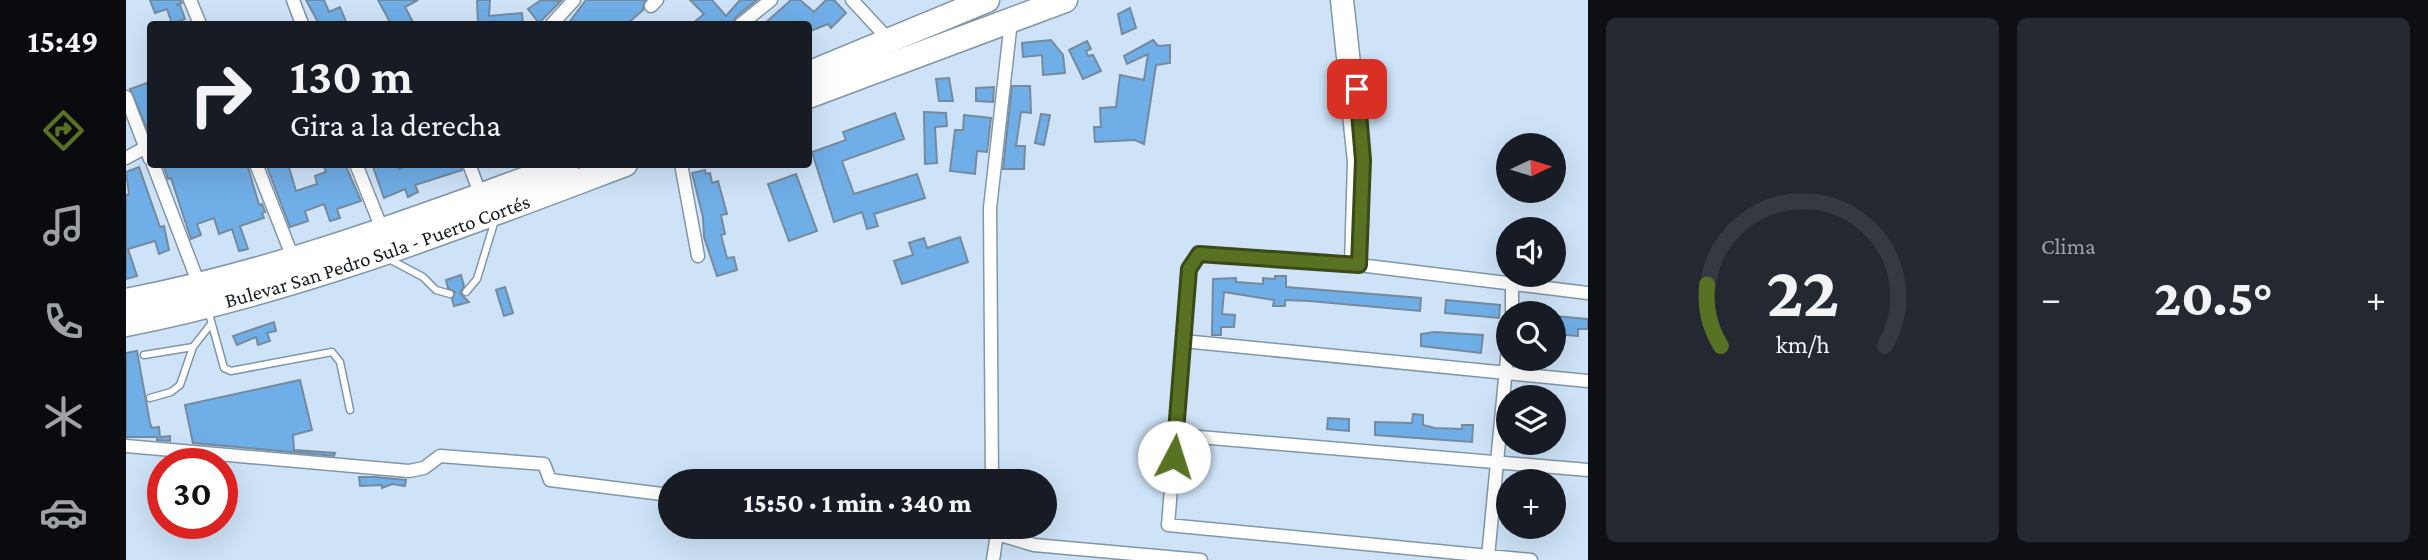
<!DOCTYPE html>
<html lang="es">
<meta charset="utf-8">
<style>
:root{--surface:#171b24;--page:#242831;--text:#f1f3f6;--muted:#9ea1a6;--line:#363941;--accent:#597122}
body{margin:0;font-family:"Crimson Pro",serif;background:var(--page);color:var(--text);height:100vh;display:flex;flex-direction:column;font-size:26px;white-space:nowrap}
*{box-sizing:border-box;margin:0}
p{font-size:23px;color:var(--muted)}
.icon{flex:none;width:38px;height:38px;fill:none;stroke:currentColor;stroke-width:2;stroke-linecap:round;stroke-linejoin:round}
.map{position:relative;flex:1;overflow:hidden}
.sheet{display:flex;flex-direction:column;gap:18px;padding:18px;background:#0d0f14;width:840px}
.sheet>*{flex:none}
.top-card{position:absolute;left:21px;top:21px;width:665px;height:147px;border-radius:7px;box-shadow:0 7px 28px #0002;background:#171b24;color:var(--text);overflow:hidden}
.needle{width:46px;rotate:86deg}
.fabs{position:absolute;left:1370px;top:133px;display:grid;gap:14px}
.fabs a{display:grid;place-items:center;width:70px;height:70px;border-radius:50%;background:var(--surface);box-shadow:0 7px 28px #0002;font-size:35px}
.speed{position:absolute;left:21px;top:448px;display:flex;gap:14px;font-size:35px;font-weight:700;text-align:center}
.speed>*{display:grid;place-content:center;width:91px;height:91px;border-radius:50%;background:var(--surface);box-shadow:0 7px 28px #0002;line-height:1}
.speed .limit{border:10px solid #d22;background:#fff;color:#111}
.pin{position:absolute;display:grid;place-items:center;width:60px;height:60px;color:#fff;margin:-30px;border-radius:14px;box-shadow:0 4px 10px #0006}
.me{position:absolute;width:77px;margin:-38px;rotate:5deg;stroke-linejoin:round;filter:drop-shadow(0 0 5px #0008)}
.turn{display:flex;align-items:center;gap:24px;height:147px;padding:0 28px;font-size:32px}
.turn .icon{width:91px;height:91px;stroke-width:2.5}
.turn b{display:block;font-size:49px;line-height:60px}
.big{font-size:52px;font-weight:800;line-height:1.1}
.sheet .card{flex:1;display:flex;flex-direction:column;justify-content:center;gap:10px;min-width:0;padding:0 24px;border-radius:10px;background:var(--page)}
.sheet .dial{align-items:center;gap:0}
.dial svg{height:182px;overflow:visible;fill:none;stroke:var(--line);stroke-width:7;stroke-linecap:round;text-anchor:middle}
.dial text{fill:var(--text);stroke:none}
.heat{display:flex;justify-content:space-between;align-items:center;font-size:38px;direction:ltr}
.sheet .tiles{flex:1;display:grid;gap:18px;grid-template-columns:repeat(2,1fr)}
.trip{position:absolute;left:532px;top:469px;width:399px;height:70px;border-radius:35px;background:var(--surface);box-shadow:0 7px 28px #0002;font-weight:800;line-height:70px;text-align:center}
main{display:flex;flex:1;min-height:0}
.dock{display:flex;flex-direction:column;width:126px;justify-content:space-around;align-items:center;background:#090b0e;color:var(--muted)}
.dock .icon{width:49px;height:49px}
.dock .active{color:var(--accent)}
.dock b{font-size:32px;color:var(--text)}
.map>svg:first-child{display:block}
.building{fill:#70aee7;stroke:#768a9d;stroke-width:2}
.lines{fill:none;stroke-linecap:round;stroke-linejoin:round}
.lane-casing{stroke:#8296a9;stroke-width:9}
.street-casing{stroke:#8296a9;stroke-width:15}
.highway-casing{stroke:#8296a9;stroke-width:27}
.lane{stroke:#fff;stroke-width:6}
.street{stroke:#fff;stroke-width:12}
.highway{stroke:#fff;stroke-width:24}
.route-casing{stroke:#3a4916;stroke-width:18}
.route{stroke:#597122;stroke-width:12}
.labels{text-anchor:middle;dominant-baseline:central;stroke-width:5;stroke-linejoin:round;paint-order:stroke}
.street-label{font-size:21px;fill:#151c24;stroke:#e2effc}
</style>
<main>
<nav class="dock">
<b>15:49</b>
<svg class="icon active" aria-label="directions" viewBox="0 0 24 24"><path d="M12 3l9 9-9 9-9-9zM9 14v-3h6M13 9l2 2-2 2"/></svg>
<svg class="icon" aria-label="music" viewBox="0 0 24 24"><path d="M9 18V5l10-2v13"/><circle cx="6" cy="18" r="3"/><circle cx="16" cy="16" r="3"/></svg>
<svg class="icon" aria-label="phone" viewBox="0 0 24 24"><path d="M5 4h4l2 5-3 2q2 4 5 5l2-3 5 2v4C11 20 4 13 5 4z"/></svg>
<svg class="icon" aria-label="climate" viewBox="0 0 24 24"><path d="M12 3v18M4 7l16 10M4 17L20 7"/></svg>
<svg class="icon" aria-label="car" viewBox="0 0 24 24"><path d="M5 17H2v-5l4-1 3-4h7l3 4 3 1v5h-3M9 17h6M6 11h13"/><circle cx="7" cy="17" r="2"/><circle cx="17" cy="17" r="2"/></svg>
</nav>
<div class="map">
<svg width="1462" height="560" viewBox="0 0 1462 560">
<rect width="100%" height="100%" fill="#cee3f8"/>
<!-- building -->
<path class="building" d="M 24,0 L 55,0 L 56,3 L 50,5 L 54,5 L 59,19 L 46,24 L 41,9 L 29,13 Z
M 180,0 L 198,0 L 203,12 L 214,7 L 221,24 L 193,24 Z
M 252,0 L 292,0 L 279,7 L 288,24 L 265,24 Z
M 351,0 L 364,0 L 363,16 L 396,13 L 397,24 L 352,24 Z
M 415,0 L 435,1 L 413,23 L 402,9 Z
M 460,0 L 519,0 L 517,10 L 501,24 L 442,24 Z
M 564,0 L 586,0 L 600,16 L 614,0 L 631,0 L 610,17 L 606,24 L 566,24 L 578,14 Z
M 665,0 L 674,0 L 688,12 L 700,0 L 708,0 L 720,13 L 705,28 L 702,24 L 682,32 L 682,24 L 638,24 Z
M 1004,8 L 1010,28 L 996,34 L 992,14 Z
M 925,40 L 937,55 L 939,73 L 917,75 L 916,55 L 897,57 L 896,43 Z
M 1027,40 L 1032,46 L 1044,45 L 1044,63 L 1030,65 L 1018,144 L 1009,140 L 969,142 L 968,127 L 975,127 L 974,108 L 990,107 L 994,75 L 1018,80 L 1022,54 L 1001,64 L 998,56 Z
M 961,41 L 965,49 L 960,51 L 962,56 L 967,55 L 975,71 L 957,79 L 943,50 Z
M 823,78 L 827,101 L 813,101 L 810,79 Z
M 24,82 L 24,136 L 4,89 Z
M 886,86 L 904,86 L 905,113 L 895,112 L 890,146 L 899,146 L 898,169 L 877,169 Z
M 868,87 L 867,102 L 850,101 L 850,88 Z
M 798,112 L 820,113 L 821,126 L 809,127 L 811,163 L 799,164 Z
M 769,113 L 778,139 L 716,161 L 728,194 L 791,174 L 799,198 L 748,214 L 752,226 L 741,229 L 736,212 L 708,222 L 686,152 L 720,140 L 717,132 Z
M 915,114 L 924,115 L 918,145 L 909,143 Z
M 838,115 L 865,118 L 861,152 L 851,151 L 849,174 L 824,171 L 829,130 L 837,130 Z
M 37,164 L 49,164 L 50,167 L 121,164 L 133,205 L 136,204 L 139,212 L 136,213 L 138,218 L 114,226 L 122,249 L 113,251 L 106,229 L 93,234 L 88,218 L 71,224 L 75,235 L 65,239 L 45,178 L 42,179 Z
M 140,164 L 162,164 L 170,191 L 191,184 L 189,176 L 200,172 L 197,164 L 219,164 L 235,201 L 211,209 L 214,218 L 204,221 L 198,204 L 179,211 L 182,221 L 164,227 Z
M 246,164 L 271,164 L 273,169 L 283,164 L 334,164 L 336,170 L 289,185 L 292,192 L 282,197 L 279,189 L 258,198 Z
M 13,167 L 34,227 L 38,226 L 43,250 L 33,254 L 29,241 L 2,249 L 11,276 L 0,279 L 0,195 L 3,194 L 0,172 Z
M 579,170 L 580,174 L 584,173 L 586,183 L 592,181 L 601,214 L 595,215 L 599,234 L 595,235 L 601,258 L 608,257 L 611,270 L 591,276 L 578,237 L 577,217 L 566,173 Z
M 670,174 L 691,231 L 663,241 L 642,184 Z
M 834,237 L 842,262 L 776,284 L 768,261 L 787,255 L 783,243 L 798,238 L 801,248 Z
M 335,275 L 338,286 L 334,293 L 343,302 L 328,306 L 326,299 L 329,292 L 322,288 L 320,280 Z
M 1149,276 L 1160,276 L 1160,287 L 1295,298 L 1294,311 L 1183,301 L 1159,300 L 1159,306 L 1147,306 L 1148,300 L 1098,292 L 1096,314 L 1109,315 L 1108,327 L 1095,327 L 1095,335 L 1086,335 L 1087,279 L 1110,278 L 1110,282 L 1137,284 L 1137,278 L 1149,279 Z
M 379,287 L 387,313 L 378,316 L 370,290 Z
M 1320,300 L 1374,305 L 1373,318 L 1319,313 Z
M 1428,316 L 1462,319 L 1462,329 L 1452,329 L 1452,336 L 1428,334 Z
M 148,322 L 150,331 L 141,333 L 144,341 L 132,345 L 130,337 L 111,345 L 107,336 Z
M 1308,332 L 1357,335 L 1355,353 L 1295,346 L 1295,334 Z
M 11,351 L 24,423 L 26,428 L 33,427 L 34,437 L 44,436 L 44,441 L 31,440 L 31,437 L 0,437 L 0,353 Z
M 174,380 L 186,430 L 167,435 L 168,450 L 209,453 L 208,456 L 67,443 L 59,405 Z
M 1287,414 L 1297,415 L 1297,425 L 1309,428 L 1336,429 L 1336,425 L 1347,425 L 1346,442 L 1249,435 L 1249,422 L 1286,423 Z
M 1202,418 L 1223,419 L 1223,431 L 1201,429 Z
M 233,477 L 249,477 L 280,480 L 279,486 L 266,484 L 256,488 L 256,485 L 234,486 Z"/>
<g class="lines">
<!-- lane casing -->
<g class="lane-casing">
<path id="lane" d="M 263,259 L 297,277 L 310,290 L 324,294
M 340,292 L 351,279 L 369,220
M 82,310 L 98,368 L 105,371 L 206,352 L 214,362 L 224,410
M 18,355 L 67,347
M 24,398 L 45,392 L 54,385 L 67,347 L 85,324"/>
</g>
<!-- street casing -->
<g class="street-casing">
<path id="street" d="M 64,0 L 74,24
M 167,0 L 176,24
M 726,0 L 765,42
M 1211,0 L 1228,162 L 1225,265
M 1221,0 C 1231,89 1242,176 1233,265
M 525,6 L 531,0
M 426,24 L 448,0
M 615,24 L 645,0
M 0,97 L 24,159
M 0,158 L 24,145
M 27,164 L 74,287
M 130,164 L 167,258
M 230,164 L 256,229
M 343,164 L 355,196
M 555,164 L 572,256
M 1386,286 L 1386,313
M 1057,341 L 1462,381
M 1050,435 L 1462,470
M 0,446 L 283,471 L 298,468 L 314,456 L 418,464 L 424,480 L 544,495
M 866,481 L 864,208 L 885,21
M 869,527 L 871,534 L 908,545 L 1075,560
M 1362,557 L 1382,347
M 867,560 L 871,534
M 1405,560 L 1042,525 L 1063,269 L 1073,254 L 1233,265 L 1462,293"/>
</g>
<!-- highway casing -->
<g class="highway-casing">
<g id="highway">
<path d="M 682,74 L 861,0"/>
<path d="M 682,96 L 939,0"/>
<path d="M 0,301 C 151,272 297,217 441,164"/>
<path id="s1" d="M 0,324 C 173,290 335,226 499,164"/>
</g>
</g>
<!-- lane -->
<use href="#lane" class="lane"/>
<!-- street -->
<use href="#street" class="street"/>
<!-- highway -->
<use href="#highway" class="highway"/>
</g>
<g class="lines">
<!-- route casing -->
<g class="route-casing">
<path id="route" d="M 1048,457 L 1063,269 L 1073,254 L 1233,265 L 1237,160 L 1231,89"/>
</g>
<!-- route -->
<use href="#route" class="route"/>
</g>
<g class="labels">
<!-- street labels -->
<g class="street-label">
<text stroke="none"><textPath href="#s1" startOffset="262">Bulevar San Pedro Sula - Puerto Cortés</textPath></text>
</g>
</g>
</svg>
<div class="fabs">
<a><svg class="needle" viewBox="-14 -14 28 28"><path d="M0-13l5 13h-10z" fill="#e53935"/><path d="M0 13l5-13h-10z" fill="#9ea1a6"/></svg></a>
<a><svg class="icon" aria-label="sound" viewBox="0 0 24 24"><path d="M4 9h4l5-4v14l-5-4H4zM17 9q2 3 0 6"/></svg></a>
<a><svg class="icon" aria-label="search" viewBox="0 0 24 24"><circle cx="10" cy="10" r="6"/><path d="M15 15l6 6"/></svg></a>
<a><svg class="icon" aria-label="layers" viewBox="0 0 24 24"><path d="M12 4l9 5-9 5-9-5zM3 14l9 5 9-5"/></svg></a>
<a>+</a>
</div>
<div class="speed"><div class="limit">30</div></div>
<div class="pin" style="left:1231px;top:89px;background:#d93025"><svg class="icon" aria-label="arrive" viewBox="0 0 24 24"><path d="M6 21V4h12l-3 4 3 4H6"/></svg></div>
<svg class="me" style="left:1048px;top:457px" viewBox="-20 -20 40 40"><circle r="19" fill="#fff"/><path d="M0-13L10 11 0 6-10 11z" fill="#597122"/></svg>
<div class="trip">15:50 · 1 min · 340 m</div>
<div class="top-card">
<div class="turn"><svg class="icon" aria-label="right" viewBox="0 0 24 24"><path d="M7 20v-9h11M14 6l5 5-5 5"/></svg><div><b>130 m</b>Gira a la derecha</div></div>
</div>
</div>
<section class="sheet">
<div class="tiles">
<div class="card dial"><svg viewBox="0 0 100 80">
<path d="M14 69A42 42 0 1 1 86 69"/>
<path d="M14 69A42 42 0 0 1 8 42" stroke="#597122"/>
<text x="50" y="56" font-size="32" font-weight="700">22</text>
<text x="50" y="72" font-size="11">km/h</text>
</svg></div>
<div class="card"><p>Clima</p>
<div class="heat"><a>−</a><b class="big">20.5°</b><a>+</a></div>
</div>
</div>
</section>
</main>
